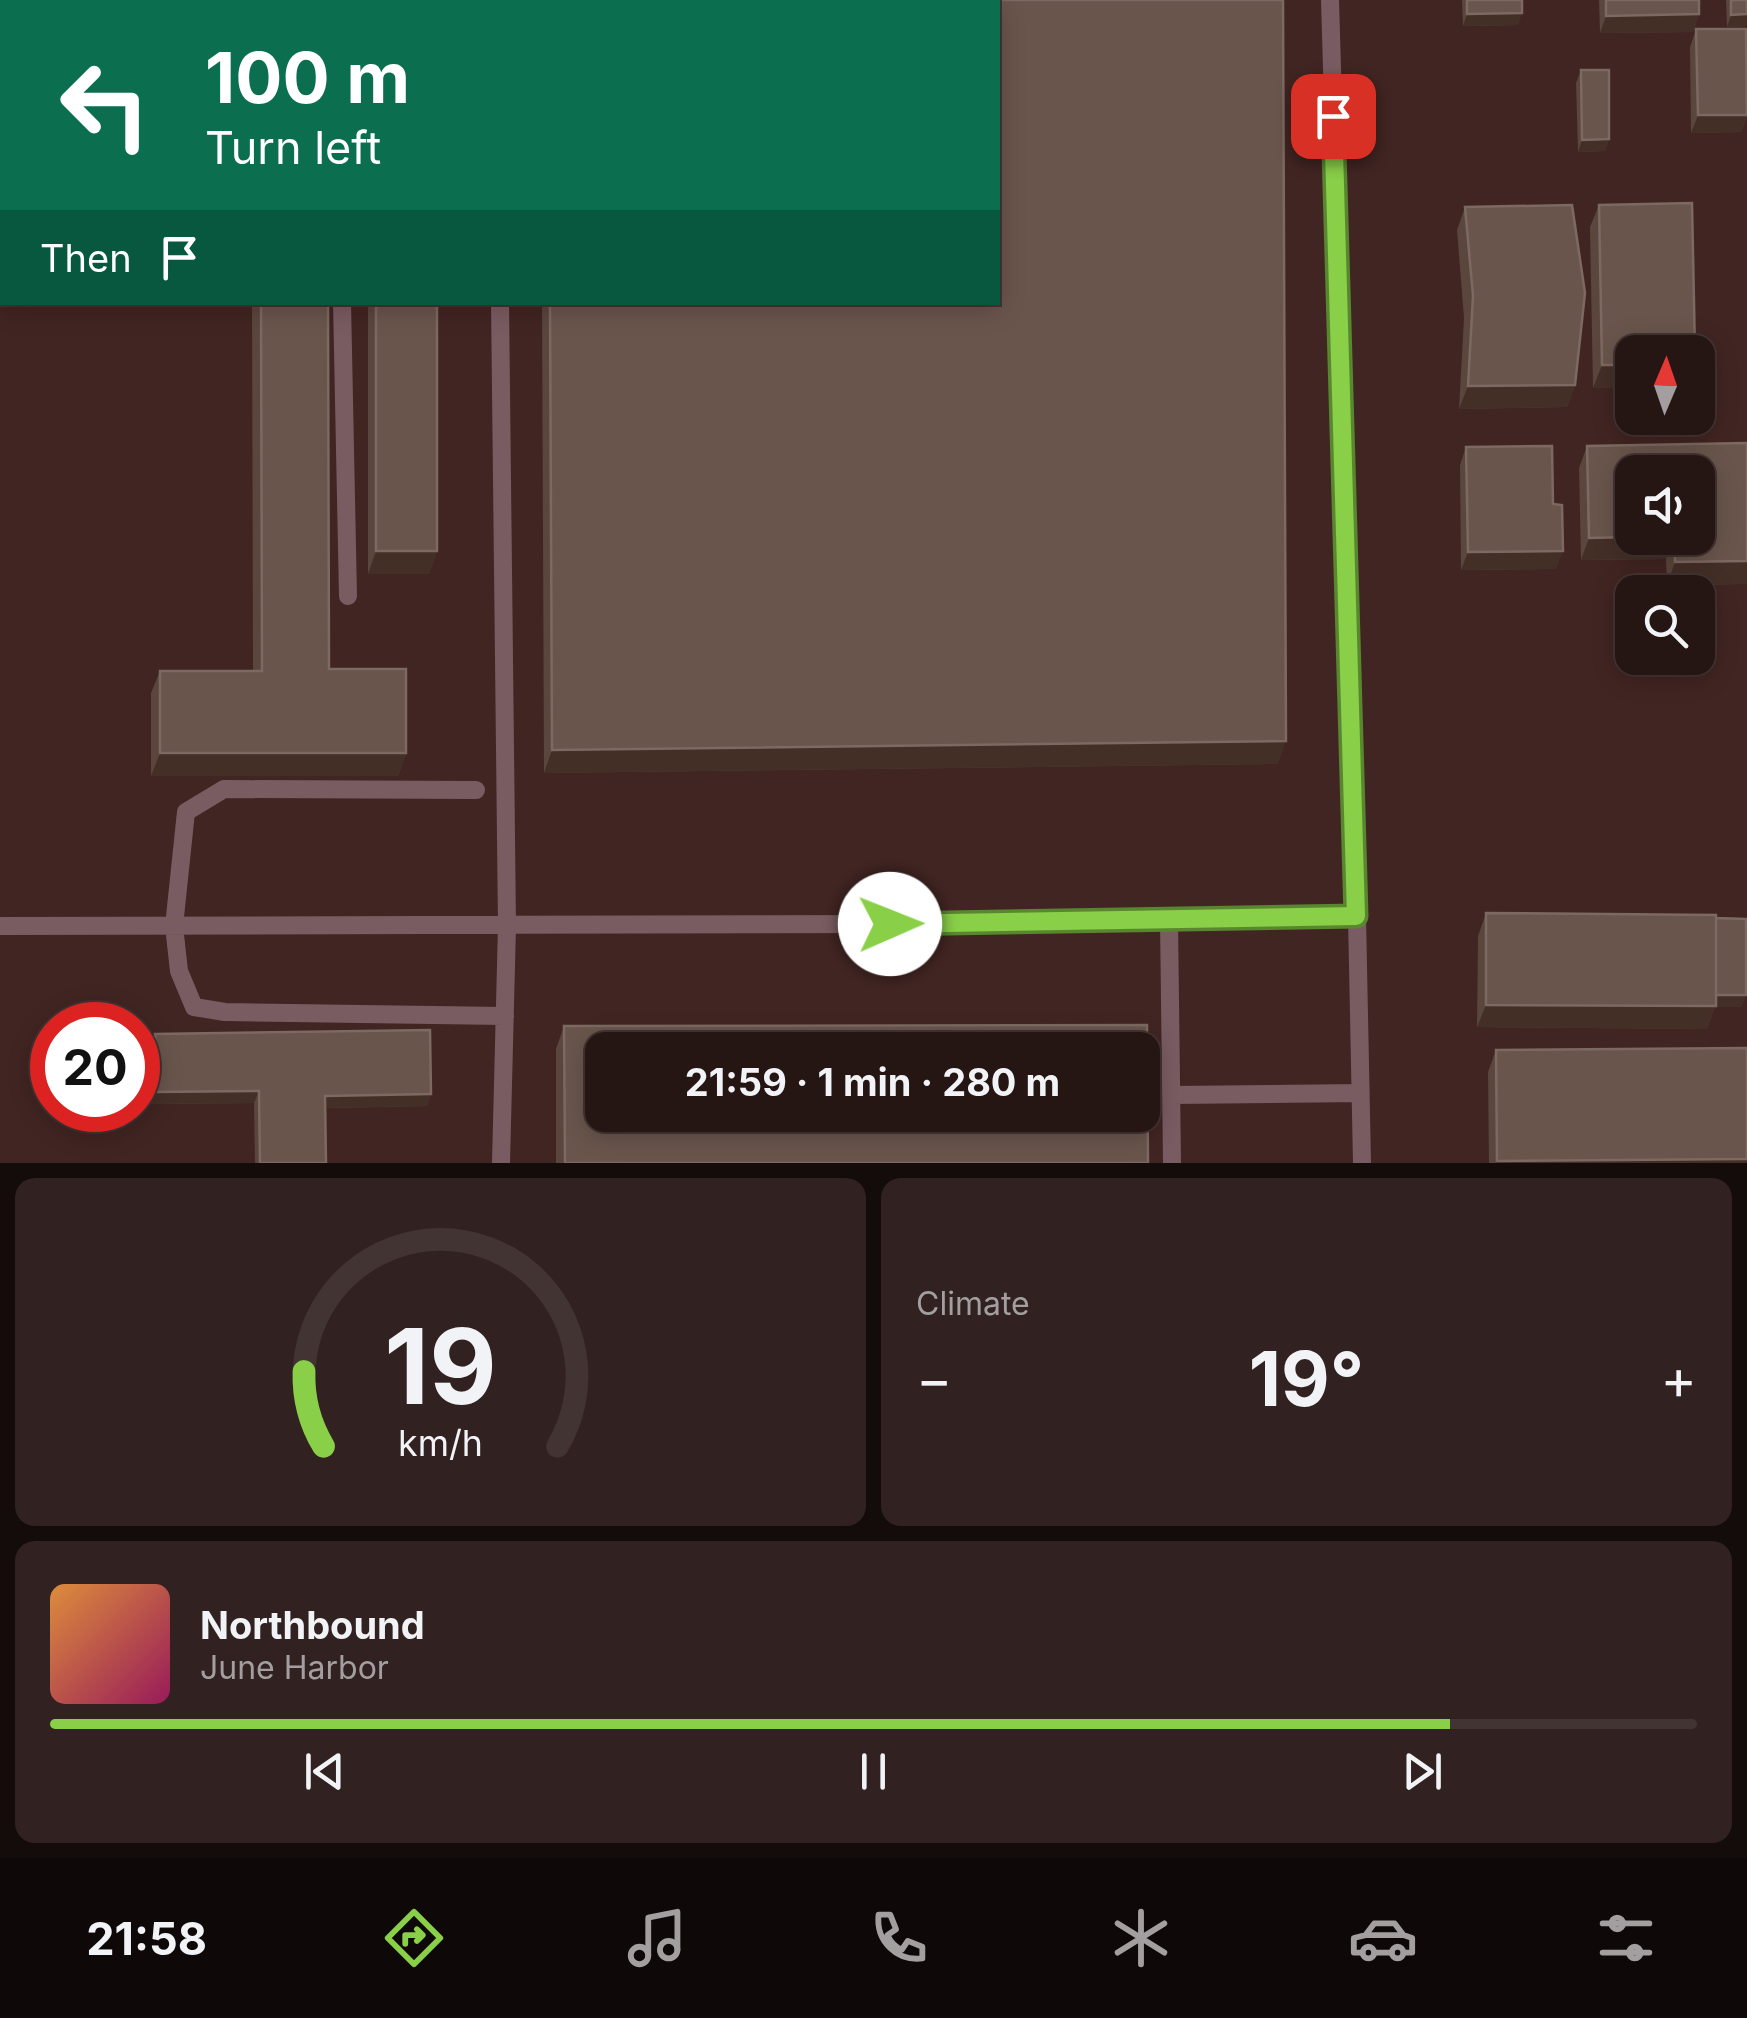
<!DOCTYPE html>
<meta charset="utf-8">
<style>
:root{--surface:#251513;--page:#312221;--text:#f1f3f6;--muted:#a39fa0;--line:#423433;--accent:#89cf48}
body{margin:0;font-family:Inter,sans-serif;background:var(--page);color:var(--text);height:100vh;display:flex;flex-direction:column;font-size:38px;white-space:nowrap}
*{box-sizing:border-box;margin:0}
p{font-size:32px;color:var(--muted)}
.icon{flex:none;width:55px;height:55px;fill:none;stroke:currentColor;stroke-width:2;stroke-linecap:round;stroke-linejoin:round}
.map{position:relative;height:1163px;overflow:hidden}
.panel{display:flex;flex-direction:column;gap:15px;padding:15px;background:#140c0a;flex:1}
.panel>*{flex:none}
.top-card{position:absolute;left:0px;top:0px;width:1000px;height:305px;box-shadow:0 5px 25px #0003,0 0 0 2px var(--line);background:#0b6e4f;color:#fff;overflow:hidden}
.needle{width:65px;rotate:2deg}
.fabs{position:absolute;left:1615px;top:335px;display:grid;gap:20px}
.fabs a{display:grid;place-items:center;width:100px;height:100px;border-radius:20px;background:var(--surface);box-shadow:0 5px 25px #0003,0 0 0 2px var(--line);font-size:50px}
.speed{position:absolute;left:30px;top:1002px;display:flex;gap:20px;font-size:50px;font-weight:700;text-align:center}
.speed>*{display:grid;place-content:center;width:130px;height:130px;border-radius:50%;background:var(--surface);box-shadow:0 5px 25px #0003,0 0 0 2px var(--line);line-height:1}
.speed .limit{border:15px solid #d22;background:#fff;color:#111}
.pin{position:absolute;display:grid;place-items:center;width:85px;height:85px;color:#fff;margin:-42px;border-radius:20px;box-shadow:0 5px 15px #0006}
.me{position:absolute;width:110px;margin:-55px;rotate:89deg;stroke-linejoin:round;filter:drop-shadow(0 0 8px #0008)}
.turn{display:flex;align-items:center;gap:35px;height:210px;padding:0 40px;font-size:45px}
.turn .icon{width:130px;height:130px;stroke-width:2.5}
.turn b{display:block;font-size:70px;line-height:85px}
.then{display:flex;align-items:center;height:95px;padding:0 40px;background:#0003;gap:20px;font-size:38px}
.big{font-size:75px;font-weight:700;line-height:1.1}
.panel .widget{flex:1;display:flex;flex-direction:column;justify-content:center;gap:15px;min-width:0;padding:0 35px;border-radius:20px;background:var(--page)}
.panel .dial{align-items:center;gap:0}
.dial svg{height:260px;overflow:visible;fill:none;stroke:var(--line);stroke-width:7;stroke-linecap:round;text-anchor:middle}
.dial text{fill:var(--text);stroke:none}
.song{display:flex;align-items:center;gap:30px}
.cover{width:120px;height:120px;border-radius:15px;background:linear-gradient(135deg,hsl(30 70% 55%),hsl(330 70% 35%))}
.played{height:10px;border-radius:5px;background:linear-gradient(90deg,var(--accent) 85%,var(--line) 85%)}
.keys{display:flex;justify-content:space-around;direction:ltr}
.heat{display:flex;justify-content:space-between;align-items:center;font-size:55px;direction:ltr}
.panel .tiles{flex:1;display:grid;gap:15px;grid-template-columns:1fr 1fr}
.widget:last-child{grid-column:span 2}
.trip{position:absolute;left:585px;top:1032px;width:575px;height:100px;border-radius:20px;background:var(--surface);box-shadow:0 5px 25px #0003,0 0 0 2px var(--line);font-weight:700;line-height:100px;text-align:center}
.tab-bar{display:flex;height:160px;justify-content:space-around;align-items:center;background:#0f0808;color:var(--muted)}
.tab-bar .icon{width:70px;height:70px}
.tab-bar .on{color:var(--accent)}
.tab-bar b{font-size:45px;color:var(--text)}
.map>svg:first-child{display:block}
.built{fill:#412522;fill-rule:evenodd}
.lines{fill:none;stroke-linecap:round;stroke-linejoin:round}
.service{stroke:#795c61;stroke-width:18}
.wall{fill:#5a463c}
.shaded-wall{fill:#442f27}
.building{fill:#69554c;stroke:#7c6961;stroke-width:2.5;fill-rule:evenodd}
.route-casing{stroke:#59872f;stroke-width:25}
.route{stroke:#89cf48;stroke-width:18}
</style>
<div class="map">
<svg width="1747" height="1163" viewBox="0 0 1747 1163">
<rect width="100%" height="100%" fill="#311c19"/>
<!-- built -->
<path class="built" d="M 0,0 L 1747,0 L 1747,1163 L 0,1163 ZM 2,2 L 998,2 L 998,302 L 2,302 ZM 1632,352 L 1698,352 L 1698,418 L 1632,418 ZM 1632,472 L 1698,472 L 1698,538 L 1632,538 ZM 1632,592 L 1698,592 L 1698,658 L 1632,658 ZM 52,1025 L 138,1025 L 138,1110 L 52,1110 ZM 602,1050 L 1142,1050 L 1142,1115 L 602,1115 Z"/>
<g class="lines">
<!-- service -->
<path class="service" d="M 497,0 L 497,2
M 342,302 L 348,596
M 500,302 L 507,926 L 501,1163
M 476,790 L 224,789 L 186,812 L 174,926 L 179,971 L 194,1007 L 225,1012 L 505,1016
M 1357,916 L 1362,1163
M 1169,919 L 1172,1163
M 0,926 L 890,924 L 1357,916 L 1330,0
M 1171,1095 L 1360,1093"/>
</g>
<!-- wall -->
<path class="wall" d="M 544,0 L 1283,0 L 1278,764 L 544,773 L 542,302 L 998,302 L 998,2 L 543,2 Z
M 1462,0 L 1522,0 L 1518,25 L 1463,26 Z
M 1599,0 L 1699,0 L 1699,14 L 1693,32 L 1600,33 Z
M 1726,0 L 1747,0 L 1747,26 L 1727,27 Z
M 1696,29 L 1746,29 L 1747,116 L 1741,132 L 1691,133 L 1690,47 Z
M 1581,70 L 1609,139 L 1605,151 L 1578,152 L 1576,83 Z
M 1599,205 L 1632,352 L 1632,388 L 1593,388 L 1590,227 Z
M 1465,207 L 1575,385 L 1567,407 L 1459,409 L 1464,318 L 1457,230 Z
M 252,302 L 328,302 L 329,669 L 406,753 L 398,776 L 151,776 L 151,693 L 160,671 L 253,671 Z
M 368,302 L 437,302 L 437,551 L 429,574 L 368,574 Z
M 1747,443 L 1747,584 L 1667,585 L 1666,559 L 1581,560 L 1579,468 L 1587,446 Z
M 1466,447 L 1553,504 L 1556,569 L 1461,570 L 1460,465 Z
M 1486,913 L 1716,918 L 1746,995 L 1741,1007 L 1715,1007 L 1707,1029 L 1477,1027 L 1478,936 Z
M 564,1026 L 1148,1163 L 556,1163 L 556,1049 Z
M 155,1034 L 431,1094 L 427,1106 L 325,1108 L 326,1163 L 255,1163 L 254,1103 L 151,1104 L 151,1046 Z
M 1496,1050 L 1747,1163 L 1489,1163 L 1488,1072 Z"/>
<!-- shaded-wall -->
<path class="shaded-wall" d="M 1522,13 L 1518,25 L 1463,26 L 1467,14 Z
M 1699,14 L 1693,32 L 1600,33 L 1606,16 Z
M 1747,14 L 1747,26 L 1727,27 L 1731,15 Z
M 1698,115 L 1747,115 L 1741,132 L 1691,133 Z
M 1609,139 L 1605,151 L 1578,152 L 1582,140 Z
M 1602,365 L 1632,365 L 1632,388 L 1593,388 Z
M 1575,385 L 1567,407 L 1459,409 L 1468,386 Z
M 1589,538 L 1674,538 L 1666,559 L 1581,560 Z
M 376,551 L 437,551 L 429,574 L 368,574 Z
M 1563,551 L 1556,569 L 1461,570 L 1468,552 Z
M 1747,561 L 1747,584 L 1667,585 L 1675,562 Z
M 1286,741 L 1278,764 L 544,773 L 552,750 Z
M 160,753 L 406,753 L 398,776 L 151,776 Z
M 1716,995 L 1746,995 L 1741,1007 L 1715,1007 L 1707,1029 L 1477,1027 L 1486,1005 Z
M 259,1091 L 254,1103 L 151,1104 L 156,1092 Z
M 431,1094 L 427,1106 L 321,1108 L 325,1096 Z
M 1747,1159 L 1747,1163 L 1496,1163 L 1497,1161 Z"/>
<!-- building -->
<path class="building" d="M 158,0 L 414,0 L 414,2 L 158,2 Z
M 549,0 L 1283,0 L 1286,741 L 552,750 L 550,302 L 998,302 L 998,2 L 549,2 Z
M 1467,0 L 1522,0 L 1522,13 L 1467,14 Z
M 1606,0 L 1699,0 L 1699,14 L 1606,16 Z
M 1731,0 L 1747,0 L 1747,14 L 1731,15 Z
M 1696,29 L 1746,29 L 1747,115 L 1698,115 Z
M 1581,70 L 1609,70 L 1609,139 L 1582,140 Z
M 1692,203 L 1695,352 L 1632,352 L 1632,365 L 1602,365 L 1599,205 Z
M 1572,205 L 1585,293 L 1575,385 L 1468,386 L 1473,296 L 1465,207 Z
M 261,302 L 328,302 L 329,669 L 406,669 L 406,753 L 160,753 L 160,671 L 262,671 Z
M 376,302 L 437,302 L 437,551 L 376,551 Z
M 1747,443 L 1747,561 L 1675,562 L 1675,538 L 1698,538 L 1698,472 L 1632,472 L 1632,537 L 1589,538 L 1587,446 Z
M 1552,446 L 1553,504 L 1562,505 L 1563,551 L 1468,552 L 1466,447 Z
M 1486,913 L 1716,915 L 1716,1006 L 1486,1005 Z
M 1716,918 L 1746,919 L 1746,995 L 1716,995 Z
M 1147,1025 L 1148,1163 L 565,1163 L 564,1026 ZM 602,1050 L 1142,1050 L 1142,1115 L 602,1115 Z
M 430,1030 L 431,1094 L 325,1096 L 326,1163 L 260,1163 L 259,1091 L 156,1092 L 155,1034 Z
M 1747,1048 L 1747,1159 L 1497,1161 L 1496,1050 Z"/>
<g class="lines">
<!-- route casing -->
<g class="route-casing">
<path id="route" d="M 890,924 L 1356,916 L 1333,116"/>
</g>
<!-- route -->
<use href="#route" class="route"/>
</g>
</svg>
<div class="fabs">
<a><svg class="needle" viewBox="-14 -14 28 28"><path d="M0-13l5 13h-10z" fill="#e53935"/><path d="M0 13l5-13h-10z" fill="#a39fa0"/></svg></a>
<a><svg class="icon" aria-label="sound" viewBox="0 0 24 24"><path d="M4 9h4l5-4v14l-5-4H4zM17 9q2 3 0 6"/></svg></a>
<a><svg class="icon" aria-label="search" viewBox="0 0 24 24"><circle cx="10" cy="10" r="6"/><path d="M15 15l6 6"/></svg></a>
</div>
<div class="speed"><div class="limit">20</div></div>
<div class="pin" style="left:1333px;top:116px;background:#d93025"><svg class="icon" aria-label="arrive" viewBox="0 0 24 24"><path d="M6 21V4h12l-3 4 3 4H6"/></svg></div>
<svg class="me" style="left:890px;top:924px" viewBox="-20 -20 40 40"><circle r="19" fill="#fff"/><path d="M0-13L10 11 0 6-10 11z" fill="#89cf48"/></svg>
<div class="trip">21:59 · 1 min · 280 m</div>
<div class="top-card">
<div class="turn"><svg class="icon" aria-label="left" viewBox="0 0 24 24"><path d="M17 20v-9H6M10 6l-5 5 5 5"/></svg><div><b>100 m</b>Turn left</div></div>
<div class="then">Then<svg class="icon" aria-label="arrive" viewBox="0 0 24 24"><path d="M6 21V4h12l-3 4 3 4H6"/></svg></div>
</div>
</div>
<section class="panel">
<div class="tiles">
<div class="widget dial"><svg viewBox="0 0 100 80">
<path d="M14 69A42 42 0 1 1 86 69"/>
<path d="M14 69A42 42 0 0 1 8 46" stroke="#89cf48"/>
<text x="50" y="56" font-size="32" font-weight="700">19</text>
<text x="50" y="72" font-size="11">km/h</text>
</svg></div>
<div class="widget"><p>Climate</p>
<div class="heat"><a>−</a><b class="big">19°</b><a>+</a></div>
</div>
<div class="widget">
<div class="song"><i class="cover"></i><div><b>Northbound</b><p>June Harbor</p></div></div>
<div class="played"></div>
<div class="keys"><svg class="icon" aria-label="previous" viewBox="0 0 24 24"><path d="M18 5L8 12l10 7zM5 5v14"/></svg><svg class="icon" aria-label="pause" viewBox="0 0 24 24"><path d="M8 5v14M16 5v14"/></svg><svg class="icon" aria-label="next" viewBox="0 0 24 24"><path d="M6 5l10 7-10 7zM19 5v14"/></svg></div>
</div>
</div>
</section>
<nav class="tab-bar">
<b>21:58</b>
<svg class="icon on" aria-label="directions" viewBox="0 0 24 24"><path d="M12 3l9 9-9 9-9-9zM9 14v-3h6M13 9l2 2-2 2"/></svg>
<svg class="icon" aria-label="music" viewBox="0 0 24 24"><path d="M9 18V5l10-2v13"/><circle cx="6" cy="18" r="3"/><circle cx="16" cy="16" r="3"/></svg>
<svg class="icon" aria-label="phone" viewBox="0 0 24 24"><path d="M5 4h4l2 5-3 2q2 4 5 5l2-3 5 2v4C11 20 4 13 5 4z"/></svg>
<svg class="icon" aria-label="climate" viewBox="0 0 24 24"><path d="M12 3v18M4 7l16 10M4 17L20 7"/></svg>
<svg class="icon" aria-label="car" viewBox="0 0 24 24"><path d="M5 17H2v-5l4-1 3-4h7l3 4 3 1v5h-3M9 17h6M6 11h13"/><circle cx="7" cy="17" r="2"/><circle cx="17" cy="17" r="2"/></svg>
<svg class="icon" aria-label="filters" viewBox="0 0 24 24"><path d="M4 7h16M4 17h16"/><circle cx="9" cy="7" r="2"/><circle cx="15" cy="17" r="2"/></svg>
</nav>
